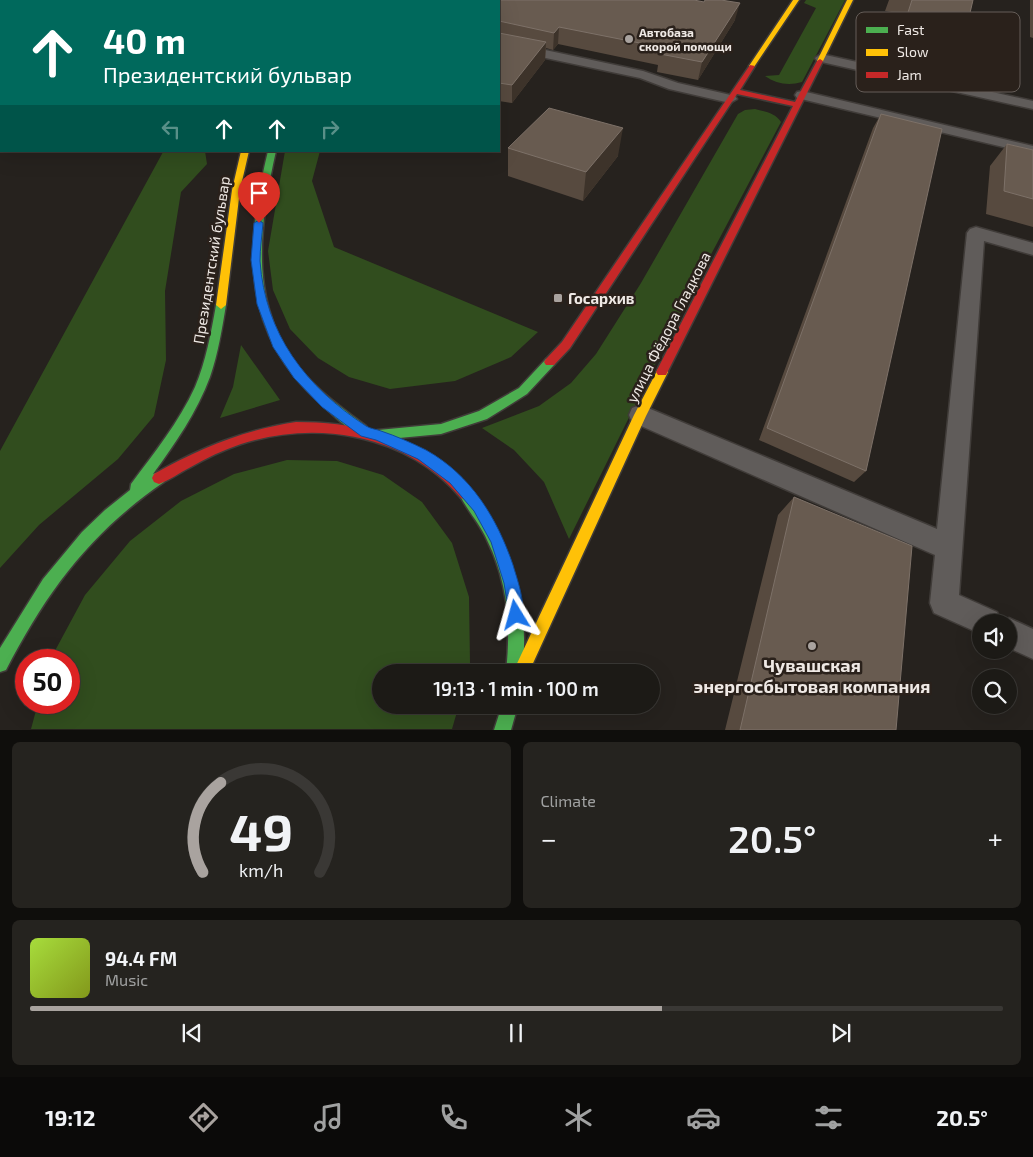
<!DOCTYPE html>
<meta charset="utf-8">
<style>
:root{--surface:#1c1a16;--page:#25231f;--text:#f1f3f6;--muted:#a0a1a1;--line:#3a3835;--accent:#a9a39f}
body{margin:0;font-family:"Exo 2",sans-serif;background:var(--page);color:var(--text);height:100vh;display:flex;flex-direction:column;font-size:19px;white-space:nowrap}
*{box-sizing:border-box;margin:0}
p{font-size:16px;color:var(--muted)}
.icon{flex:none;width:28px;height:28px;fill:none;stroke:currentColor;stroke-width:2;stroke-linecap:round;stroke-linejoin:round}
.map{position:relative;height:730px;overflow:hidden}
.sheet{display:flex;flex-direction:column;gap:12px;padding:12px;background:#0f0e0c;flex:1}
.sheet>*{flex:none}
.top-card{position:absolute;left:0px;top:0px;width:500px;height:152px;box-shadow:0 5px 20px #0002,0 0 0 1px var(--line);background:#00695c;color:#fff;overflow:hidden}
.fabs{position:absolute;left:972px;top:614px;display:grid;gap:10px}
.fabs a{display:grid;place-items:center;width:45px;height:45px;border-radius:50%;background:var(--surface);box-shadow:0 5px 20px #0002,0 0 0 1px var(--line);font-size:25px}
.speed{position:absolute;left:15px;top:649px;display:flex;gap:10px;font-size:25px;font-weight:700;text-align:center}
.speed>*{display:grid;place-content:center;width:65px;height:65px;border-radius:50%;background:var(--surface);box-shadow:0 5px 20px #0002,0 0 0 1px var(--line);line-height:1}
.speed .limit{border:8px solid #d22;background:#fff;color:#111}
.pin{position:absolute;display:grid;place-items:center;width:42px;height:42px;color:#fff;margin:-51px -21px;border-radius:50% 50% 50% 0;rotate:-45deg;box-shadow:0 0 5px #0007}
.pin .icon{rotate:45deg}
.me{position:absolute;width:55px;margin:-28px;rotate:352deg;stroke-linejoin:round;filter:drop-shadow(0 0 4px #0008)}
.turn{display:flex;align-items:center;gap:18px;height:105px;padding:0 20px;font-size:22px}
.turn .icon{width:65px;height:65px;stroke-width:2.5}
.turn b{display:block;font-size:35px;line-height:42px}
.lanes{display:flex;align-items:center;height:48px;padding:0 20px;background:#0003;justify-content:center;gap:25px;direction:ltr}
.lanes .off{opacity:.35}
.big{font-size:38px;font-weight:600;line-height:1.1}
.sheet .widget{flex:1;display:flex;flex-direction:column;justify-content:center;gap:8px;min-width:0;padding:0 18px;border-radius:8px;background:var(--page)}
.sheet .dial{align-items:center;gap:0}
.dial svg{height:130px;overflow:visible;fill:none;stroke:var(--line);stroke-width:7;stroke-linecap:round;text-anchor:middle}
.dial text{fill:var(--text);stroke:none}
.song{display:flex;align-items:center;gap:15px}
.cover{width:60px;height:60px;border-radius:8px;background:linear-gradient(135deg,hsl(80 70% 55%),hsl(70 70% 35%))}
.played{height:5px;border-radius:2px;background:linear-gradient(90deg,var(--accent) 65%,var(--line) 65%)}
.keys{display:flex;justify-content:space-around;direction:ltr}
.heat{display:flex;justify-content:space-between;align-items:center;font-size:28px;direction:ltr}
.sheet .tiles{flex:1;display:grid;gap:12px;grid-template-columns:1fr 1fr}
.widget:last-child{grid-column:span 2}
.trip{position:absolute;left:372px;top:664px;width:288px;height:50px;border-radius:25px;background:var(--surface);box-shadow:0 5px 20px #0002,0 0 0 1px var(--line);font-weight:600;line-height:50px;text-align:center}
.tab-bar{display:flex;height:80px;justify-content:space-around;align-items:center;background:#0b0a09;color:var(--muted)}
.tab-bar .icon{width:35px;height:35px}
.tab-bar .selected{color:var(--accent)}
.tab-bar b{font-size:22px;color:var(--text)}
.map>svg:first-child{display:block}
.green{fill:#314d1e}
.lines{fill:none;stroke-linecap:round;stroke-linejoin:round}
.lane-casing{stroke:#403c39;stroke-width:3}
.fast-casing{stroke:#403c39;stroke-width:3}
.slow-casing{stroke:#403c39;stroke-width:3}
.jam-casing{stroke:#403c39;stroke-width:3}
.lane{fill:#605c5a;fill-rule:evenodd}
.fast{fill:#4caf50;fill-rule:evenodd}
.slow{fill:#ffc107;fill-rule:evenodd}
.jam{fill:#c62828;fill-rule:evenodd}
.wall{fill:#574a3f}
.shaded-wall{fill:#3d332a}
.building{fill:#685b50;stroke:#7d7168}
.route{fill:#1a73e8;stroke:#114b97}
.poi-dot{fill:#a9a39f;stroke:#2a211b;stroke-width:2}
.labels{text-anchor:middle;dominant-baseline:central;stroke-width:5;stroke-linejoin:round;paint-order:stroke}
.far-poi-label{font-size:12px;font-weight:bold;fill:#efe9e5;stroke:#2a211b;text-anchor:start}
.street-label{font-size:15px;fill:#efe9e5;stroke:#2a211b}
.poi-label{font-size:15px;font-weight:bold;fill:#efe9e5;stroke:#2a211b;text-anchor:start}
.near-poi-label{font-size:18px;font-weight:bold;fill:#efe9e5;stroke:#2a211b}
.key{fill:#2a211b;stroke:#655d58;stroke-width:1}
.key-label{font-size:14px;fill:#efe9e5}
</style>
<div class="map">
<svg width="1033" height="730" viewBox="0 0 1033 730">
<rect width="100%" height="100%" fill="#26221e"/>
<!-- green -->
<path class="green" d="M 806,0 L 845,0 L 802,82 C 789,86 776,84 765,76 L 779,75 L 816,8 L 804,3 Z
M 755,109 C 766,112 775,113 781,122 L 688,298 L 569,539 L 544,482 L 514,450 L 482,428 L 539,406 L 571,383 L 596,354 L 641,283 L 738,114 L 745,110 Z
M 205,151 L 207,164 L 181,192 L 165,291 L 166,360 L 154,416 L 118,459 L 39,525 L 0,568 L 0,451 L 163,152 Z
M 285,151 L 320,151 L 312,181 L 334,247 L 538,332 L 511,357 L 455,381 L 390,389 L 349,377 L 318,358 L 290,329 L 273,290 L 268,251 Z
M 241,345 L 280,400 L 220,418 L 233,387 Z
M 287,460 L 337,461 L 383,475 L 422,502 L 452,543 L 469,597 L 470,663 L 468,672 L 381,672 L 381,705 L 459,705 L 452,729 L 31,729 L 38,703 L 69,702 L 69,660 L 50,660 L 85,595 L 130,541 L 181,501 L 234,474 Z"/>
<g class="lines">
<!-- lane casing -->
<g class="lane-casing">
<path id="lane" d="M 499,40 L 643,71 L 678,83 L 735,96 L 737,99 L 730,103 L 669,89 L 640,78 L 499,48 Z
M 821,54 L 1033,101 L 1033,109 L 817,61 L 815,58 Z
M 802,91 L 1033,146 L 1033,154 L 797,98 L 795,95 L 797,92 Z
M 976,227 L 1033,243 L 1033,255 L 984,241 L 959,595 L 997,612 L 1001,622 L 1009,618 L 1033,629 L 1033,659 L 1009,648 L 1009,622 L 981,622 L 981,634 L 934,613 L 930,603 L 935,555 L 632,422 L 629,415 L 632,408 L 640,405 L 648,408 L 937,529 L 967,233 L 970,229 Z"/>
</g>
<!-- fast casing -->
<g class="fast-casing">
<path id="fast" d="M 268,151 L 276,151 C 261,218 249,293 289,354 C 308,384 338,405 366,426 L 368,430 L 366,434 L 362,435 C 347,430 332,414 320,403 C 240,333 245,246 268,151 Z
M 221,301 L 226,305 C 222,329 218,354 210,377 C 197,412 175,444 153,474 L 159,472 L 164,474 L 166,478 L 164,482 C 90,533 47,591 6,670 L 0,672 L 0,648 L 43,579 L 82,532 L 105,510 L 130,490 L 131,484 C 154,453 179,422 195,387 C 206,361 211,333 216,305 Z
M 550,358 L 554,359 L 556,362 L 554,365 L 527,394 L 487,419 L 441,434 L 378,440 L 374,439 L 372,435 L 374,431 L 378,430 L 441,424 L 479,411 L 519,388 L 546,359 Z
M 466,488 L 471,490 C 510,544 531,605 522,672 L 506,672 C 511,626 508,582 487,540 C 480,524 467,510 459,494 L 461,490 Z
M 502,705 L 518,705 L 511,730 L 494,730 Z"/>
</g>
<!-- slow casing -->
<g class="slow-casing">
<path id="slow" d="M 793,0 L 799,0 L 754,67 L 750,67 L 749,66 Z
M 847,0 L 853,0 L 823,61 L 818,62 L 817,61 Z
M 241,151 L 249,151 L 240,190 L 226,305 L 221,309 L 216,305 L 232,190 Z
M 662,367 L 666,369 L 668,372 L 646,416 L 529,672 L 513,672 L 634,415 L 658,369 Z"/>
</g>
<!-- jam casing -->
<g class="jam-casing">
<path id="jam" d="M 820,59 L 823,61 L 666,375 L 658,375 L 656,372 L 793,106 L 737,94 L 570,348 L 554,365 L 546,365 L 544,362 L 546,359 L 562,342 L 750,65 L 755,66 L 740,90 L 795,102 L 817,61 Z
M 296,422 C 351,422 406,433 450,469 C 458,476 468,484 473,494 L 471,498 L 466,500 L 461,498 C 408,435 318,419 241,444 C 223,450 206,458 189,468 C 179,473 170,480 159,484 L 154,482 L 152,478 L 154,474 C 200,448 244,430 296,422 Z"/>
</g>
<!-- lane -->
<use href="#lane" class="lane"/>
<!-- fast -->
<use href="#fast" class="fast"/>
<!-- slow -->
<use href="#slow" class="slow"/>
<!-- jam -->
<use href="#jam" class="jam"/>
</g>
<!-- wall -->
<path class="wall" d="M 0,0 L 47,0 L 45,1 L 1,1 L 1,11 L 0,11 Z
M 889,0 L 973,0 L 963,43 L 952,62 L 892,51 L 904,14 L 885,11 Z
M 1030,0 L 1033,0 L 1033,38 L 1030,37 Z
M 499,1 L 735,20 L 698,80 L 657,72 L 658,65 L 558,44 L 553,50 L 546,48 L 545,60 L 512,103 L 499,101 Z
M 881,114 L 866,471 L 854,482 L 759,440 L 873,128 Z
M 1007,144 L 1033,150 L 1033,227 L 986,214 L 990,166 Z
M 508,148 L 618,156 L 583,201 L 508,176 Z
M 794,497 L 896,730 L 725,730 L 778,515 Z"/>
<!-- shaded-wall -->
<path class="shaded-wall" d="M 24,0 L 47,0 L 45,1 L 25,1 Z
M 740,3 L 735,20 L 698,80 L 702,62 Z
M 559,27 L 558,44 L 553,50 L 554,33 Z
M 546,42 L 545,60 L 512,103 L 512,85 Z
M 623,128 L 618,156 L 583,201 L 586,172 Z"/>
<!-- building -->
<path class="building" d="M 431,0 L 694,0 L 704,2 L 705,0 L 721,0 L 740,3 L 702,62 L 660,54 L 665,48 L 559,27 L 554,33 L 499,21 L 499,1 L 429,1 Z
M 912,0 L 973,0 L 963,43 L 902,31 Z
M 499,33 L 546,42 L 512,85 L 499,83 Z
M 549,108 L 623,128 L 586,172 L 508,148 Z
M 881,114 L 942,129 L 866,471 L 767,428 Z
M 1007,144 L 1033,150 L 1033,199 L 1004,191 Z
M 794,497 L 912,546 L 896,730 L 740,730 Z"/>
<!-- route -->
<path class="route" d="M 259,220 L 263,223 C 262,235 260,249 260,261 C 265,334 306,387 366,426 C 371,429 376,429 381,431 C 396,436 412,443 426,450 C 471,475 497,518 513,565 C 517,579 527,606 521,620 L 516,622 L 510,620 L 504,583 L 491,542 L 474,511 L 450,483 L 418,459 L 376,440 L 361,436 L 322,407 L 294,378 L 273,347 L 257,304 L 251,260 L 254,223 Z"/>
<!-- markers -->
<g class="poi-dot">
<circle cx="629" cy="39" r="5"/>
<rect x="553" y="293" width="10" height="10" rx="2.5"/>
<circle cx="812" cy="646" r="5"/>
</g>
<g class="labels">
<!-- far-poi labels -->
<g class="far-poi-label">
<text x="639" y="32">Автобаза<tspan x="639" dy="14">скорой помощи</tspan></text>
</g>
<!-- street labels -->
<g class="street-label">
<text transform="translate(211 260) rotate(-81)">Президентский бульвар</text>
<text transform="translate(668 327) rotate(-63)">улица Фёдора Гладкова</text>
</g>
<!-- poi labels -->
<g class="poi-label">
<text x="568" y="298">Госархив</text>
</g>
<!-- near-poi labels -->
<g class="near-poi-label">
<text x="812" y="665">Чувашская<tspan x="812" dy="21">энергосбытовая компания</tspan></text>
</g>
</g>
<!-- legend -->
<rect x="856" y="12" width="164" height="80" rx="8" class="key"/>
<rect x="866" y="27" width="22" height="6" fill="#4caf50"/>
<rect x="866" y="49" width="22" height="7" fill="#ffc107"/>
<rect x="866" y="72" width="22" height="6" fill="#c62828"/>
<g class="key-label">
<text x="897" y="35">Fast</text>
<text x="897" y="57">Slow</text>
<text x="897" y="80">Jam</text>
</g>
</svg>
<div class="fabs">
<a><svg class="icon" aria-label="sound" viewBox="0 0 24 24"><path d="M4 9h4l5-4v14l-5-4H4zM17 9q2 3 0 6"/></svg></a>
<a><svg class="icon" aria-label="search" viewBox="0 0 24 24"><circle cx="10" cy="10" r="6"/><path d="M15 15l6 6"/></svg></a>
</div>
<div class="speed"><div class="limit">50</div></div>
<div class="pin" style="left:259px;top:223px;background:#d93025"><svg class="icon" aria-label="arrive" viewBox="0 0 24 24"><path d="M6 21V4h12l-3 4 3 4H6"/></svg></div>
<svg class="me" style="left:516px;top:615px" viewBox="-20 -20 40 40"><path d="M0-17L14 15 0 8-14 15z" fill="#1a73e8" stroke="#fff" stroke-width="4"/></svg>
<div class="trip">19:13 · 1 min · 100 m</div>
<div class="top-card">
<div class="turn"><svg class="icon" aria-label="ahead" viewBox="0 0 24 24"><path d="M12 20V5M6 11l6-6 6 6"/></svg><div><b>40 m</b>Президентский бульвар</div></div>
<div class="lanes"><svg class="icon off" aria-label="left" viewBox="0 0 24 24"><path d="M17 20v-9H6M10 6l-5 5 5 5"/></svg><svg class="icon" aria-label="ahead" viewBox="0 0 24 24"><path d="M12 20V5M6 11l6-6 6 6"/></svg><svg class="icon" aria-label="ahead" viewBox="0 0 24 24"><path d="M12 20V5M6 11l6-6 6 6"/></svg><svg class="icon off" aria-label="right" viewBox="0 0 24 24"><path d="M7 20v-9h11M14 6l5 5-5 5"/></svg></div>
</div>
</div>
<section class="sheet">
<div class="tiles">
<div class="widget dial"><svg viewBox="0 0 100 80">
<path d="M14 69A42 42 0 1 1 86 69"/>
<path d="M14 69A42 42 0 0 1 25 14" stroke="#a9a39f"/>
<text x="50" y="56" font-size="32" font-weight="700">49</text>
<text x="50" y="72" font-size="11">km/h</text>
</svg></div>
<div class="widget"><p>Climate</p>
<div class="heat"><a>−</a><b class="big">20.5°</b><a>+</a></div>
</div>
<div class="widget">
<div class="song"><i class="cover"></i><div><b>94.4 FM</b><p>Music</p></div></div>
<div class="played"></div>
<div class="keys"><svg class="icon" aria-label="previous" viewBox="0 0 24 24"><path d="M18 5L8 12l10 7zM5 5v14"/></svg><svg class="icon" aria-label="pause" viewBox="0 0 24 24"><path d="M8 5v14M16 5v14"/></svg><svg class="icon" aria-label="next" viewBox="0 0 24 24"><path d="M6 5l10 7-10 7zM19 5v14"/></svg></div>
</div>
</div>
</section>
<nav class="tab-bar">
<b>19:12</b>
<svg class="icon selected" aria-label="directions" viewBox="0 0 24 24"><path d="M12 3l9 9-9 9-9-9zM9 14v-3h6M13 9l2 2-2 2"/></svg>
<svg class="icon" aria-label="music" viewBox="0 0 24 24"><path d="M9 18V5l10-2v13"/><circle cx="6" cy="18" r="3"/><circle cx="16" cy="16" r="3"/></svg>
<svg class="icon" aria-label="phone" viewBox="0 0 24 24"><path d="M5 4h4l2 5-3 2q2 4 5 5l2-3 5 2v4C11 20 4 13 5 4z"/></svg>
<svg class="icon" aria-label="climate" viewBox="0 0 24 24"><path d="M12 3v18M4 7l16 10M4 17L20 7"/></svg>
<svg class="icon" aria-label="car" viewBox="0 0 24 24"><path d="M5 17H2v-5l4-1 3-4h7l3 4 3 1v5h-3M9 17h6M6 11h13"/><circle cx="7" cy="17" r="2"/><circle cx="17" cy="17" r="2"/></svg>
<svg class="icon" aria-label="filters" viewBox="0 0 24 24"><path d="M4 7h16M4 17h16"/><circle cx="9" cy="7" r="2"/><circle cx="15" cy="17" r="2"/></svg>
<b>20.5°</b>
</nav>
